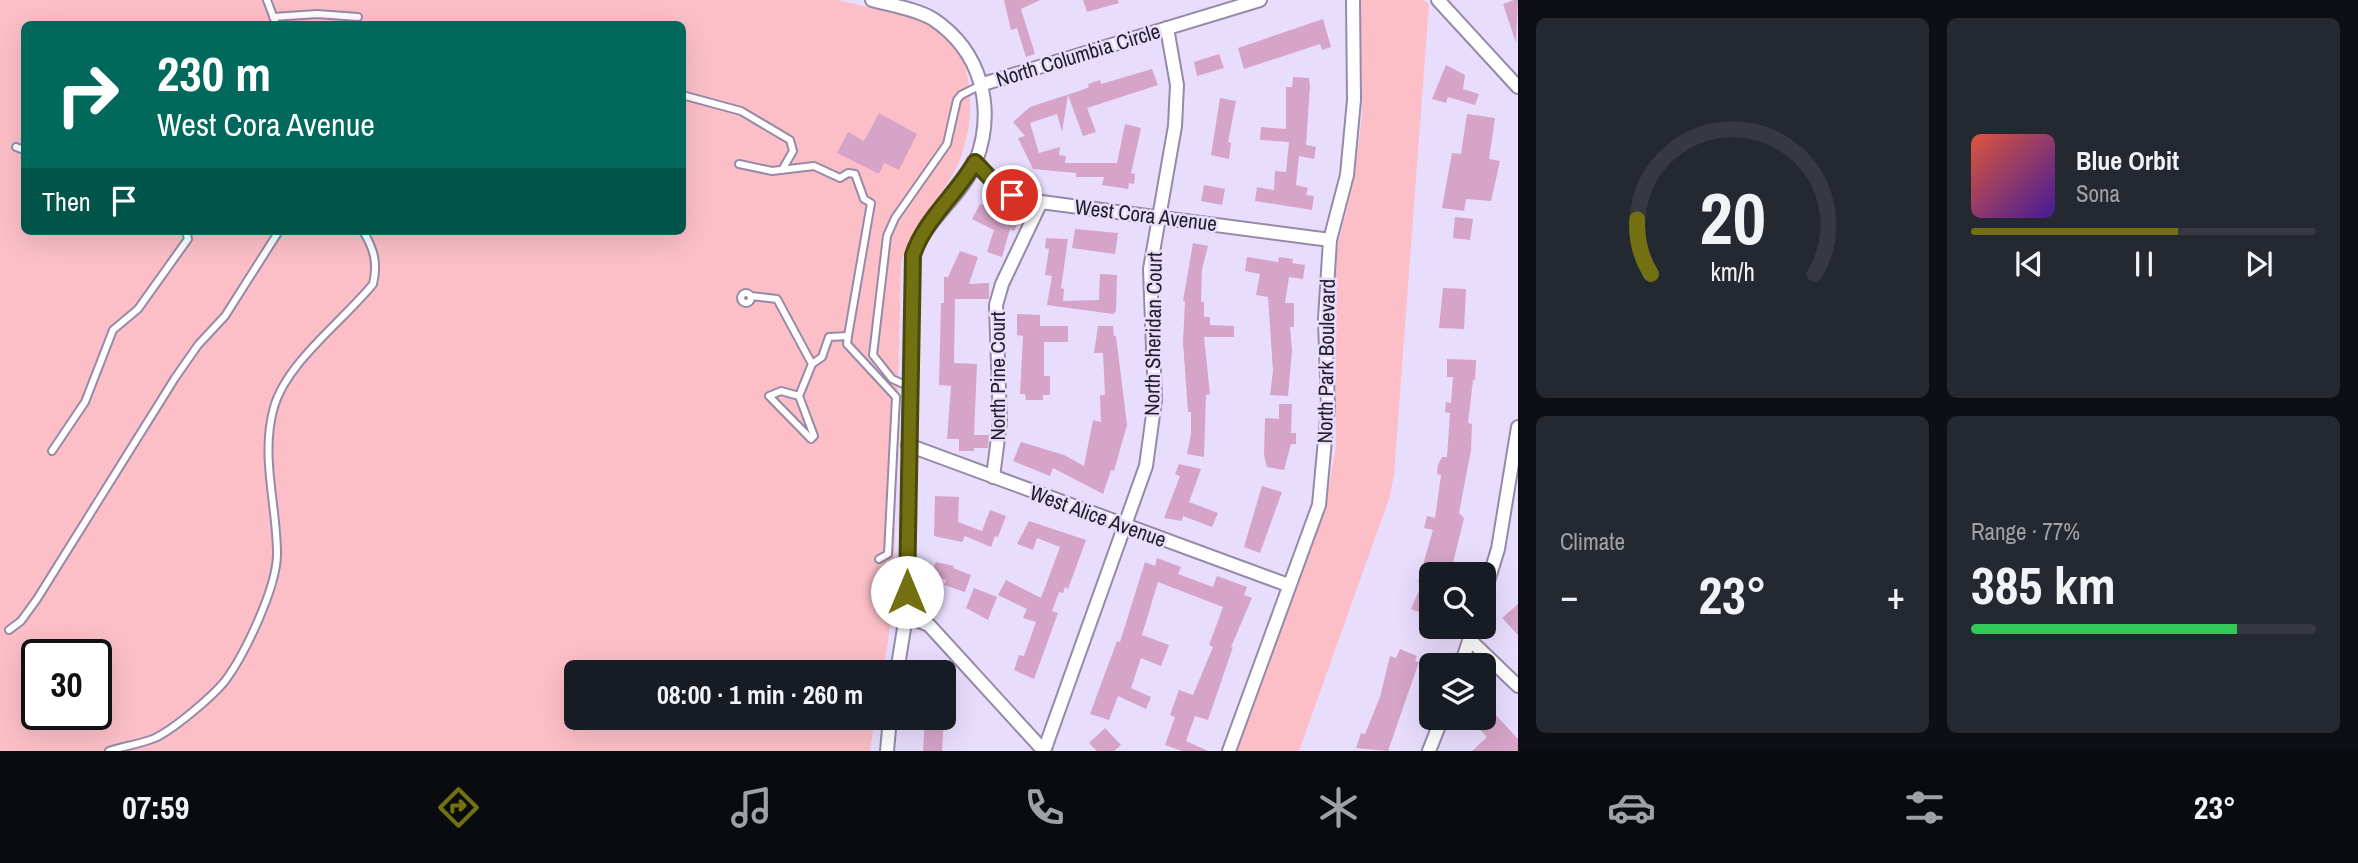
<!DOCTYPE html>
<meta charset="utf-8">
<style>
:root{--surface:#171b24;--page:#242831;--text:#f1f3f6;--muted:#9ea1a6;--line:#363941;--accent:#727011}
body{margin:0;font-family:"Archivo Narrow",sans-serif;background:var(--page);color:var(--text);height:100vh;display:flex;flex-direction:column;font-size:26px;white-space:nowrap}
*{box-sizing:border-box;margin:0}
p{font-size:23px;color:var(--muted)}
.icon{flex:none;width:38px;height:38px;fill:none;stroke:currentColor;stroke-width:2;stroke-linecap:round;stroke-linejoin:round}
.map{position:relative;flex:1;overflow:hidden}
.side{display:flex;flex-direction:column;gap:18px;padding:18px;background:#0d0f14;width:840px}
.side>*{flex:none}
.top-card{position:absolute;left:21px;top:21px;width:665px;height:214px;border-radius:10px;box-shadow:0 7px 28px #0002;background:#00695c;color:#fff;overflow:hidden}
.buttons{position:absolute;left:1419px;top:562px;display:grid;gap:14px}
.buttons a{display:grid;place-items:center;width:77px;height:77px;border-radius:10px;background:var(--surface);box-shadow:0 7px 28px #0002;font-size:35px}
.speed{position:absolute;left:21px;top:639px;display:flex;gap:14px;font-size:35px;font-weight:700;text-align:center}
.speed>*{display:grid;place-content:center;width:91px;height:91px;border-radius:50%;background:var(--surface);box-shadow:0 7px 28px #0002;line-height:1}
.speed .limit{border:4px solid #111;border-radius:10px;background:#fff;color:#111}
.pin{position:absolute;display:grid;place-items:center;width:60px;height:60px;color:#fff;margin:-30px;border:4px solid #fff;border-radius:50%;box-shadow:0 2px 7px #0007}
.me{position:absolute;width:77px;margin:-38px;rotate:0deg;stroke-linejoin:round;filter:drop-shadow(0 0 5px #0008)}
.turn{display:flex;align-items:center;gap:24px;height:147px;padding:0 21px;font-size:32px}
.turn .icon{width:91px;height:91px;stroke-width:2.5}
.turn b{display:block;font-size:49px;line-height:60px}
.then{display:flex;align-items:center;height:66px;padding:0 21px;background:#0003;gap:14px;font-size:26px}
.big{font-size:52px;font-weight:700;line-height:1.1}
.side .tile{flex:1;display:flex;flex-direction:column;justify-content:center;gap:10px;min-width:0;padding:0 24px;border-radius:10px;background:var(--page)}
.side .dial{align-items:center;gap:0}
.dial svg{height:182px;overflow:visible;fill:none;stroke:var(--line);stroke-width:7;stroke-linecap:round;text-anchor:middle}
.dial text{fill:var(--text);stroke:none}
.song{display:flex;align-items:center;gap:21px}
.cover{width:84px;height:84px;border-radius:10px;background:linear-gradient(135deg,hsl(10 70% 55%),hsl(260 70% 35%))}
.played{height:7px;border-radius:4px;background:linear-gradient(90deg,var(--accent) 60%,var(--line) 60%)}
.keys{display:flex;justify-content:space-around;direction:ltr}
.heat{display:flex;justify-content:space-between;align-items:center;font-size:38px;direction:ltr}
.charge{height:10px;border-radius:5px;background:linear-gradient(90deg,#34c759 77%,var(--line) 0)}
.side .tiles{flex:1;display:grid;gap:18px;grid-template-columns:repeat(2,1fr)}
.trip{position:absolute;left:564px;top:660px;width:392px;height:70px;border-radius:10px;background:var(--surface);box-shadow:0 7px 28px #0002;font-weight:700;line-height:70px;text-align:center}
.dock{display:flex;height:112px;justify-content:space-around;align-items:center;background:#090b0e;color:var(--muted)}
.dock .icon{width:49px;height:49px}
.dock .current{color:var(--accent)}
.dock b{font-size:32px;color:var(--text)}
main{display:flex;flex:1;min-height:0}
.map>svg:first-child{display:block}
.green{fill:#fcbfc8;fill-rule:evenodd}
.building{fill:#d5a4c8}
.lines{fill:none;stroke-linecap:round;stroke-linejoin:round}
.service-casing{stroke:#968aa8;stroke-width:10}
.minor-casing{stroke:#968aa8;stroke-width:16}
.service{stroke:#fff;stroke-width:6}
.minor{stroke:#fff;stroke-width:12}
.route-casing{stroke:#4a490b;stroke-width:18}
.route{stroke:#727011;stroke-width:12}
.labels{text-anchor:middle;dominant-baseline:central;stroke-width:5;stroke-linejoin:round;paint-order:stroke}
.street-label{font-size:21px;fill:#221d29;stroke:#e9ddfd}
</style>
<main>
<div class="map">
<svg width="1518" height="751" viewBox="0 0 1518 751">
<rect width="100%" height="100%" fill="#e9ddfd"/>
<!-- green -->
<path class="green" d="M 0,0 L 838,0 C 867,8 916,14 940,31 C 982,59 975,140 951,178 C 930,212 912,223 901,264 L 893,609 L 883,672 L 576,672 L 576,718 L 875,718 L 870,751 L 0,751 ZM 24,24 L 682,24 L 682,231 L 24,231 ZM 37,654 L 96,654 L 96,714 L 37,714 Z
M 1360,0 L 1423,0 L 1429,4 L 1394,474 L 1390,496 L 1299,751 L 1237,751 L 1325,506 L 1336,447 L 1335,280 L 1337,248 L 1354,180 L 1362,115 Z"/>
<!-- building -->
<path class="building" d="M 1004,0 L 1040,0 L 1021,9 L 1035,54 L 1026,57 L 1017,28 L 1011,30 Z
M 1083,0 L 1118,0 L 1119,3 L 1087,12 Z
M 1514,0 L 1518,0 L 1516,43 L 1503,4 Z
M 1323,19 L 1331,47 L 1322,50 L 1320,44 L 1244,69 L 1238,48 Z
M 1219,54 L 1224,68 L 1197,76 L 1194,62 Z
M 1446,65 L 1465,75 L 1463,89 L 1479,94 L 1475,105 L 1448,97 L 1446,103 L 1432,99 Z
M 1152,69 L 1158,85 L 1087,108 L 1096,132 L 1083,136 L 1068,95 L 1062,132 L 1057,114 L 1030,123 L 1039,153 L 1060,147 L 1059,155 L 1066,156 L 1065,163 L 1117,163 L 1125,124 L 1141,128 L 1131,173 L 1135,174 L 1134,184 L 1129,183 L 1128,189 L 1102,185 L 1104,177 L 1076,177 L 1076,173 L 1033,169 L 1018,138 L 1025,136 L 1013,122 L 1030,107 L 1082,90 L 1089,87 L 1088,84 L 1100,80 L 1101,84 Z
M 1293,77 L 1309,78 L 1310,86 L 1306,145 L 1316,147 L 1314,159 L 1299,156 L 1296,185 L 1308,188 L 1306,195 L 1314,196 L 1312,210 L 1255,201 L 1257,187 L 1274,190 L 1275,171 L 1286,172 L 1289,142 L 1260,140 L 1261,127 L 1286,129 L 1286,87 L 1292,87 Z
M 1220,98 L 1236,101 L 1228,142 L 1231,143 L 1229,159 L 1211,155 Z
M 879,113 L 917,134 L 899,170 L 884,163 L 879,174 L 837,153 L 848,132 L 864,141 Z
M 1467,114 L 1495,118 L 1489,159 L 1500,161 L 1491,201 L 1466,199 L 1464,211 L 1442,208 L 1452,153 L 1461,154 Z
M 1204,185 L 1225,189 L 1222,205 L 1201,201 Z
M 980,204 L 1019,221 L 1014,231 L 1010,229 L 1002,257 L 987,252 L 994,230 L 972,219 Z
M 1455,217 L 1473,219 L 1470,240 L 1453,238 Z
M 1075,229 L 1118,233 L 1115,254 L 1072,248 Z
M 1046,238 L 1068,239 L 1061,288 L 1064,289 L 1063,301 L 1099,300 L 1100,274 L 1117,275 L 1116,311 L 1113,314 L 1047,305 L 1052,276 L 1045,275 L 1049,249 L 1045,248 Z
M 1193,243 L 1208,246 L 1202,269 L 1201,302 L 1204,302 L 1204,317 L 1210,317 L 1210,325 L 1234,326 L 1234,337 L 1204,337 L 1210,394 L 1206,395 L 1204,457 L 1187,454 L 1191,434 L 1191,412 L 1188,412 L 1183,342 L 1185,301 L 1183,301 Z
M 960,251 L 978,257 L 969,284 L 989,283 L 989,299 L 955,299 L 954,363 L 977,364 L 974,435 L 989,435 L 988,448 L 974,448 L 974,451 L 959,451 L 959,439 L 947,439 L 951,386 L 939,385 L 941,303 L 944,303 L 944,277 L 948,277 Z
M 1247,257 L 1278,262 L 1279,257 L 1293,259 L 1292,263 L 1305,265 L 1303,279 L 1289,277 L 1285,303 L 1294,303 L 1294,327 L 1290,327 L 1292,350 L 1288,396 L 1270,395 L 1273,371 L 1268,297 L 1256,295 L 1260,274 L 1245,271 Z
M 1443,288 L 1466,289 L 1464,329 L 1439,328 Z
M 1017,314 L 1040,315 L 1040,326 L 1068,326 L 1068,342 L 1044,342 L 1044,376 L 1050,376 L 1050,395 L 1043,395 L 1043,400 L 1026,400 L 1025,394 L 1020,394 L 1023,336 L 1017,335 Z
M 1098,326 L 1113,326 L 1114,336 L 1116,336 L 1127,425 L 1114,471 L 1111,470 L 1103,494 L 1053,468 L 1050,476 L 1013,461 L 1021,442 L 1064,455 L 1084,466 L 1093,420 L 1101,422 L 1100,395 L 1105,395 L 1103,353 L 1094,353 Z
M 1447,359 L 1476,360 L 1475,380 L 1473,380 L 1468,423 L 1472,424 L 1471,450 L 1459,513 L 1464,518 L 1453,563 L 1450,562 L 1446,574 L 1432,574 L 1432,617 L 1411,609 L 1422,584 L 1418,582 L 1433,530 L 1424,528 L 1427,516 L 1435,518 L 1441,475 L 1437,474 L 1438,465 L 1442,457 L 1447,457 L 1450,413 L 1445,412 L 1446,402 L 1451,403 L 1453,377 L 1447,377 Z
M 1279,404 L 1292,404 L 1291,433 L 1296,433 L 1296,444 L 1291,444 L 1284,470 L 1267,467 L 1264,455 L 1265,418 L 1279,419 Z
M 1179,464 L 1201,469 L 1189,502 L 1218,513 L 1212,527 L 1183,516 L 1182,521 L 1164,518 L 1180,476 L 1175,474 Z
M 1262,486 L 1282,492 L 1260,553 L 1244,547 Z
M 935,496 L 959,497 L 958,522 L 982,531 L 990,510 L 1006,516 L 998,537 L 995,536 L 991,547 L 965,536 L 962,542 L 934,536 Z
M 1029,521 L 1086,540 L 1068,589 L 1065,587 L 1063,593 L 1059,592 L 1052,611 L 1058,613 L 1034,679 L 1014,670 L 1019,655 L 1024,656 L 1036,622 L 1023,618 L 1027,609 L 998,595 L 1006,580 L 1041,598 L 1060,547 L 1037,538 L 1033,550 L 1017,544 Z
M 1157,558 L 1181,567 L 1178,574 L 1213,587 L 1217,576 L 1247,587 L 1244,595 L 1252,598 L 1231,647 L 1233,647 L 1208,720 L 1195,716 L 1186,741 L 1208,751 L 1182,751 L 1165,745 L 1175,717 L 1170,715 L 1179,690 L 1193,695 L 1213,647 L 1209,645 L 1223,607 L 1158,582 L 1142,635 L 1169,645 L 1161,666 L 1141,658 L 1131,688 L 1151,697 L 1146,709 L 1118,696 L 1109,720 L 1090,714 L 1117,641 L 1120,642 L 1145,562 L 1155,566 Z
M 936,562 L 954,566 L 953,568 L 971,575 L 965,592 L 944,585 L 946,580 L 931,574 Z
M 974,588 L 997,597 L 988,620 L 966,608 Z
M 1518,604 L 1518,635 L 1502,618 Z
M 1400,649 L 1417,656 L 1415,661 L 1419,662 L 1388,751 L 1356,748 L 1361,733 L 1365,734 L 1380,697 L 1390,656 L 1396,658 Z
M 1484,702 L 1518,739 L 1518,751 L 1472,751 L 1487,737 L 1468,718 L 1484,718 Z
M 925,718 L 944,718 L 942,751 L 923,751 Z
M 1105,728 L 1121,745 L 1114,751 L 1097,751 L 1089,743 Z"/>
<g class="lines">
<!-- service casing -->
<g class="service-casing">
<path id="service" d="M 267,0 L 276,24
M 273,17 L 317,14 L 358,17
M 682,95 L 741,111 L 790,140 L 793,151 L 782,170
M 16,147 L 24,150
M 739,164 L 772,171 L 814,166 L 840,178 L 848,173 L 855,174 L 864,199 L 871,203 L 848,336 L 829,337 L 822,357 L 812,364
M741 298a5 5 0 1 1 10 0a5 5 0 1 1-10 0Z
M 751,296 L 777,299 L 812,364 L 799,396 L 781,391 L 769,396 L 811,439 L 814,436 L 799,396
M 848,336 L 847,344 L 896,397 L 888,554 L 879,559
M 908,386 L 892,379 L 873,355 L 887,236 L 895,218 L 947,144 L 957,100 L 961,95 L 981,85
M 52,451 L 85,402 L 113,330 L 138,309 L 188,239 L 186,231
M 9,630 L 21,621 L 37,599 L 175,378 L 198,345 L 225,316 L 279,231
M 109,751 C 124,746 141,744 155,738 C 174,729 212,697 225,681 C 245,654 277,587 277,554 C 277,505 260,456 274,407 C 287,362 343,321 373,284 C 378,263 374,249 363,231"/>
</g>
<!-- minor casing -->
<g class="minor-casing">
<path id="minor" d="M 872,0 C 890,5 917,9 933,19 C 981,51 996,107 976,161 C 962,197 926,218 913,255 L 906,616 L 897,672
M 1438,0 L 1518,87
M 983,84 L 1260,0
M 976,162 C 997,187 1009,194 1041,202 L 1330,240
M 908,445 L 1288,585
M 993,477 L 1000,422 L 996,305 L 1002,284 L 1041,202
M 1484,594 L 1498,549 L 1518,427
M 906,616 L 929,625 L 1044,751
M 1470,640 L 1518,686
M 1461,665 L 1474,626
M 887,751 L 890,718
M 1044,751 L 1146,466 L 1155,400 L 1150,269 L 1175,126 L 1177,85 L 1167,28
M 1229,751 L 1319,505 L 1328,407 L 1325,319 L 1330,240 L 1347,175 L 1354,100 L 1353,0
M 1429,751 L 1442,718"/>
</g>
<!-- service -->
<use href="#service" class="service"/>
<!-- minor -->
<use href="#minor" class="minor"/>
</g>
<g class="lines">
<!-- route casing -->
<g class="route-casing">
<path id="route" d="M 907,592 L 913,255 C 925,219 957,194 975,162 L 992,180 L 1012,195"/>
</g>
<!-- route -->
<use href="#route" class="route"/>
</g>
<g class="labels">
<!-- street labels -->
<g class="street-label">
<text transform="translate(1078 55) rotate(-17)">North Columbia Circle</text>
<text transform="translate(1146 215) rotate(7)">West Cora Avenue</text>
<text transform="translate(1153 334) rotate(-89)">North Sheridan Court</text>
<text transform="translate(1326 361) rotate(-89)">North Park Boulevard</text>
<text transform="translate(997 376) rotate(-90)">North Pine Court</text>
<text transform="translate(1098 516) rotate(20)">West Alice Avenue</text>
</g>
</g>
</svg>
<div class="buttons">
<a><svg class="icon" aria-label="search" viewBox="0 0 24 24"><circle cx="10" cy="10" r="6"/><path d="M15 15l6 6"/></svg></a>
<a><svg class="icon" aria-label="layers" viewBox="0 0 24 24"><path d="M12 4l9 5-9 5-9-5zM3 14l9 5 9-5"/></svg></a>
</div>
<div class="speed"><div class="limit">30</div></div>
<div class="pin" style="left:1012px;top:195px;background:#d93025"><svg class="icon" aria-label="arrive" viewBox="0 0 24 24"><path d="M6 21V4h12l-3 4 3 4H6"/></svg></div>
<svg class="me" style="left:907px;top:592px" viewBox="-20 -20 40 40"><circle r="19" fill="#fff"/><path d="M0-13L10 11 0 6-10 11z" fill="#727011"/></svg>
<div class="trip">08:00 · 1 min · 260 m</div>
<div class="top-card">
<div class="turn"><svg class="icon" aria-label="right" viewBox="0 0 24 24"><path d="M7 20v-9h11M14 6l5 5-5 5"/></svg><div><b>230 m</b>West Cora Avenue</div></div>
<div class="then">Then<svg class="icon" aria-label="arrive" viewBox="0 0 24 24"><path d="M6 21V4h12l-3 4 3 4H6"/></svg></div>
</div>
</div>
<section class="side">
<div class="tiles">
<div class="tile dial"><svg viewBox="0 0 100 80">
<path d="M14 69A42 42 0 1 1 86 69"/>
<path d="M14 69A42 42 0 0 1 8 45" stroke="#727011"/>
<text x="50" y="56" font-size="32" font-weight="700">20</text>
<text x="50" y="72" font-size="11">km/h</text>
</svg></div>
<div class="tile">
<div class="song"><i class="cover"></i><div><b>Blue Orbit</b><p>Sona</p></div></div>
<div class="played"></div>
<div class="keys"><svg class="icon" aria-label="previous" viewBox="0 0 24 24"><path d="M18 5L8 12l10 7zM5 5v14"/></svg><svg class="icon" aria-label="pause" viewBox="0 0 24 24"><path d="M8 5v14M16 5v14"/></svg><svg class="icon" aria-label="next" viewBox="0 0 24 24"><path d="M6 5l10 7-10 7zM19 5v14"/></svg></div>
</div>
<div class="tile"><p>Climate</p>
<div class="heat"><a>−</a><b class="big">23°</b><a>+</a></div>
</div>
<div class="tile"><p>Range · 77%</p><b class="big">385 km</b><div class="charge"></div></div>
</div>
</section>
</main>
<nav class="dock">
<b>07:59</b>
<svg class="icon current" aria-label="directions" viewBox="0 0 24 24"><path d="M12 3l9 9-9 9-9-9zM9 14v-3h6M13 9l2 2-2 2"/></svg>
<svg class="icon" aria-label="music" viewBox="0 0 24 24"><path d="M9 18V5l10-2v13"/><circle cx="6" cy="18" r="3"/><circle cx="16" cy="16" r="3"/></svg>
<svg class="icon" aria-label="phone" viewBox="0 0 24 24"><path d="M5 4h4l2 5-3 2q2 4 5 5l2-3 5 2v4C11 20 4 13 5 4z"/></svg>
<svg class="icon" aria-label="climate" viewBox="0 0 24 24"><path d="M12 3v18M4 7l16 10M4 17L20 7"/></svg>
<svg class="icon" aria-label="car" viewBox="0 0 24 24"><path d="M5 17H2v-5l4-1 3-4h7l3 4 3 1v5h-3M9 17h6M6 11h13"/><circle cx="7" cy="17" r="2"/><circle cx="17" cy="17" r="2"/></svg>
<svg class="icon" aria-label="filters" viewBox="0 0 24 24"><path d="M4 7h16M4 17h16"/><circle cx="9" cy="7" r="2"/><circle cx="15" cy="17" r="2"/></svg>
<b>23°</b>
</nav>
